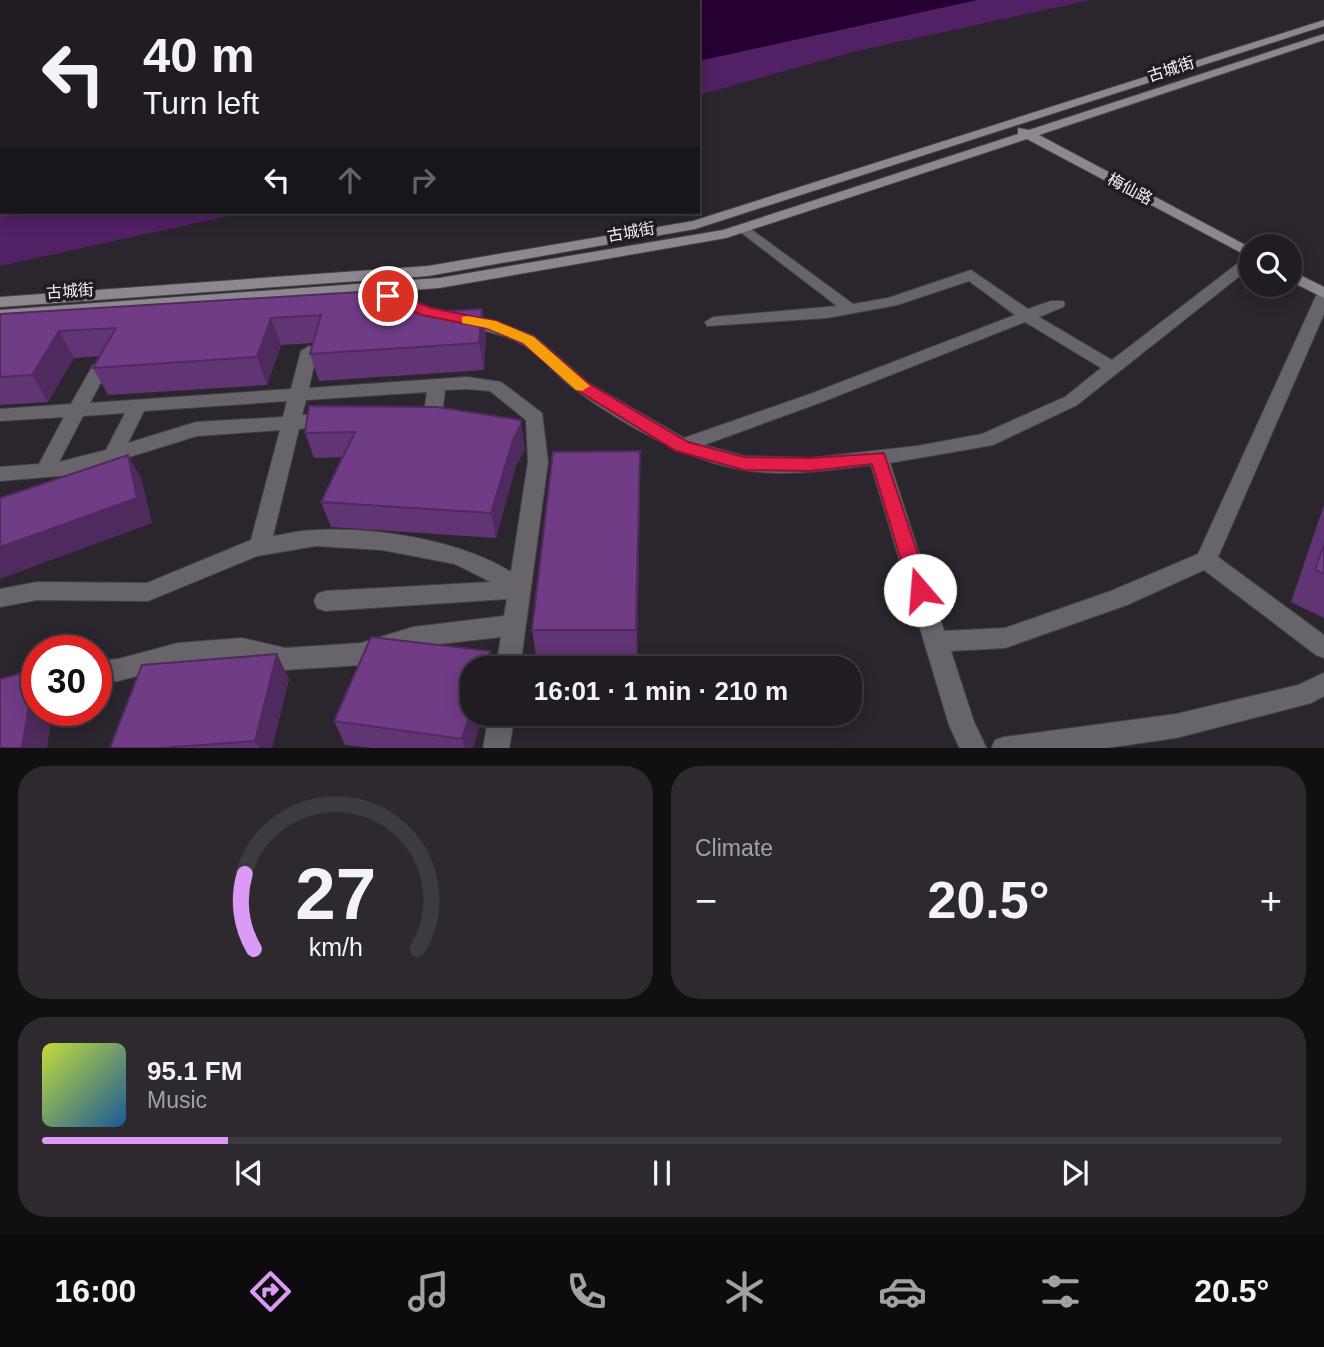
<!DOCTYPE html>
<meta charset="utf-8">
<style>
:root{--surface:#201c22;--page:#2d292f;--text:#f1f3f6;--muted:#a2a1a5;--line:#3d3a40;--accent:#db9af6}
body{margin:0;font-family:Arial,"Noto Sans SC",sans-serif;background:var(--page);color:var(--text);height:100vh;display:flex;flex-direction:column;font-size:26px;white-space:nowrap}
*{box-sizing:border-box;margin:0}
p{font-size:23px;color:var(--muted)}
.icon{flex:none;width:38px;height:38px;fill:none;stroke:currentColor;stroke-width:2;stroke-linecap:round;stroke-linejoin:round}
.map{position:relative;height:748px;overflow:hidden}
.details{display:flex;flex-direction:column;gap:18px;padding:18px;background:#120f13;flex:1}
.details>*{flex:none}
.guide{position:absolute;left:0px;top:0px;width:700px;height:214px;box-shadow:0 4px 18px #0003,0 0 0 2px var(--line);background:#201c22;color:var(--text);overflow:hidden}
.tools{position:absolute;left:1239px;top:234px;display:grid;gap:14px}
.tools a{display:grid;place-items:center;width:63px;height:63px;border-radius:50%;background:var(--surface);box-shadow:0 4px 18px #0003,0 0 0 2px var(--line);font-size:35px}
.speed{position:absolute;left:21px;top:635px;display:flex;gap:14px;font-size:35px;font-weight:700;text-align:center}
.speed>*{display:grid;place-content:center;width:91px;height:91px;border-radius:50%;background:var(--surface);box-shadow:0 4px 18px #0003,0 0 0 2px var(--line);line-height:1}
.speed .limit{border:10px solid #d22;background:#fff;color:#111}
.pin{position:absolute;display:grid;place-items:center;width:60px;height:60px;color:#fff;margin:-30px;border:4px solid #fff;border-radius:50%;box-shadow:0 2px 7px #0007}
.me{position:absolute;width:77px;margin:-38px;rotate:342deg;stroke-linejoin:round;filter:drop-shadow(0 0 5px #0008)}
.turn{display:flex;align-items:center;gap:24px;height:147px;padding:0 28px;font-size:32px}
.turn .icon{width:91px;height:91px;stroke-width:2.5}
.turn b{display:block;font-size:49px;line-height:60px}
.lanes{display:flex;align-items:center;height:66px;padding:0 28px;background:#0003;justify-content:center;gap:35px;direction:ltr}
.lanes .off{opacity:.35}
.big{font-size:52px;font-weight:700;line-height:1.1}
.details .tile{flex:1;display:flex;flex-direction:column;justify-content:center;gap:10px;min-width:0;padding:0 24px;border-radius:28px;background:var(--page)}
.details .dial{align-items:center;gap:0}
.dial svg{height:182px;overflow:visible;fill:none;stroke:var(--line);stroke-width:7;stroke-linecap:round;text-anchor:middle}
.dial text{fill:var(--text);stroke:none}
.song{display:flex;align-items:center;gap:21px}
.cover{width:84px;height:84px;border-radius:10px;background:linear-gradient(135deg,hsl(70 70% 55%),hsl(210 70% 35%))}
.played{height:7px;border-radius:4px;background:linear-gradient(90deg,var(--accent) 15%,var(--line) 15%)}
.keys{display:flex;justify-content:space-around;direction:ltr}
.heat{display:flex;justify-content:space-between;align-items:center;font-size:38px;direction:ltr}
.details .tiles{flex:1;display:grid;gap:18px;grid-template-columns:1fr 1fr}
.tile:last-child{grid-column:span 2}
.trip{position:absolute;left:460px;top:656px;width:402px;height:70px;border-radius:28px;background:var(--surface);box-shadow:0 4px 18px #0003,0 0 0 2px var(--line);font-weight:700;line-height:70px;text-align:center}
.tab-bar{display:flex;height:112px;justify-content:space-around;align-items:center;background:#0d0b0e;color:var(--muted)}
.tab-bar .icon{width:49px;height:49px}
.tab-bar .current{color:var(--accent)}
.tab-bar b{font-size:32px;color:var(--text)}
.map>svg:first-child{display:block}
.green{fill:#522064}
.water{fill:#260033}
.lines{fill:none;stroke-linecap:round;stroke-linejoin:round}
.street-casing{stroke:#47424a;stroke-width:2}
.secondary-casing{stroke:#47424a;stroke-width:2}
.street{fill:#68656a;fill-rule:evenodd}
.secondary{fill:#8d888f;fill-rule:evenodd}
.wall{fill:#613473}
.shaded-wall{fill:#4f2a5e}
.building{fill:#713c86;stroke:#4f2a5e;stroke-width:2}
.route{fill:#e11d48;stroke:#92132f;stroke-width:2}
.slow{fill:#f59e0b}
.labels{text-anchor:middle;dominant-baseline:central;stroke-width:7;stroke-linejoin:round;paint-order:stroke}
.far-street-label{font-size:16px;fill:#f6f2f8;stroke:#211b24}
</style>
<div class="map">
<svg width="1324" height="749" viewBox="0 0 1324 749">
<rect width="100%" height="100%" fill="#2b252e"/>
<!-- green -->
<path class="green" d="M 977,0 L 1090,0 L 857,51 L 698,95 L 698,61 Z
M 0,212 L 246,212 L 0,266 Z"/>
<!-- water -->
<path class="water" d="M 461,0 L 977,0 L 698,61 L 698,2 Z"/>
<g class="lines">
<!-- street casing -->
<g class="street-casing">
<path id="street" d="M 744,224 L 853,304 L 888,298 L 971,270 L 1028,309 L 1051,301 L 1063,301 L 1065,304 L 1063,307 L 1039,317 L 1112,360 L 1246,257 L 1251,256 L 1251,267 L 1077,405 L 993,445 L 890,463 L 944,631 L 1005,628 L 1111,591 L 1198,554 L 1316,296 L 1324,291 L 1324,314 L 1218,557 L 1324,635 L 1324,658 L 1316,655 L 1204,570 L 1127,605 L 1005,648 L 951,651 L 974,722 L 987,749 L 960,749 L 949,725 L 871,465 C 829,470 785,477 744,470 C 688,461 622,424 577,391 C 557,377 541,354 520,343 C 480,322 399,325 374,287 L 376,284 L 388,284 L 394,293 L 431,308 L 496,321 L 534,336 L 589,383 L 684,438 L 810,394 L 1015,315 L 969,281 L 897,305 L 827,318 L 707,326 L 705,322 L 713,317 L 837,306 L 739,231 L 739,225 ZM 1025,322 L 1101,368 L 1065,397 L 982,434 L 917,446 L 810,458 L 744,456 L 704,445 L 822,402 Z
M 309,346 L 317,351 L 309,388 L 467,377 L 501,382 L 542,413 L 548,462 L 520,668 L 496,668 L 501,637 L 413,647 L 361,665 L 285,670 L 242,658 L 178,665 L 118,681 L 96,683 L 96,661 L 118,659 L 178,643 L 242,638 L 285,648 L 361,643 L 413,627 L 504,616 L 507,599 L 325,611 L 317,608 L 314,601 L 317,594 L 325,591 L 491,582 L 455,564 L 382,550 L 316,546 L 257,556 L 148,601 L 37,600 L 0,607 L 0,589 L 37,582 L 147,583 L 251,540 L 280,430 L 197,436 L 71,475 L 0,481 L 0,467 L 39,464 L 64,417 L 0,421 L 0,409 L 71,404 L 93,365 L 99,363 L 108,369 L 90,403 L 291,389 L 301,351 ZM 467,389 L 490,391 L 526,420 L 528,462 L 511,572 C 460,540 376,527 316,530 C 302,530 287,534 273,536 L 299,429 L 330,426 L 339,420 L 330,414 L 302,415 L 306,400 L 427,392 L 424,413 L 433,419 L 442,413 L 445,390 ZM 287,401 L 283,417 L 196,422 L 128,443 L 144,411 ZM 125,413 L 106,450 L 59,462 L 83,416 Z
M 1324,673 L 1324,696 L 1311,703 L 1176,738 L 1099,749 L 991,749 L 995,740 L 1004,737 L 1176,714 L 1298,685 Z
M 489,714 L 515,714 L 509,749 L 483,749 Z"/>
</g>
<!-- secondary casing -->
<g class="secondary-casing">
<path id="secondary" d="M 13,0 L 30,0 L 12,2 Z
M 37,0 L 57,0 L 36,2 Z
M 68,0 L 87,0 L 67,2 Z
M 92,0 L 111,0 L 91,2 Z
M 0,4 L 2,4 L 2,10 L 0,10 Z
M 1324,20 L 1324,26 L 695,229 L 428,276 L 0,307 L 0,297 L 428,266 L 693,221 Z
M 1324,34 L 1324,40 L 1039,135 L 1251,248 L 1251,258 L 1027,139 L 726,238 L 439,288 L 0,320 L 0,310 L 439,278 L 723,230 L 1018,134 L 1018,128 L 1029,130 Z
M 1290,270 L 1324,287 L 1324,298 L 1290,281 Z"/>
</g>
<!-- street -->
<use href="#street" class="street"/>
<!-- secondary -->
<use href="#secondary" class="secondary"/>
</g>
<!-- wall -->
<path class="wall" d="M 482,309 L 486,336 L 484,370 L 319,381 L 310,354 L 313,343 L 281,345 L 267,385 L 108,395 L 93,368 L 100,356 L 74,358 L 48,402 L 0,405 L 0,314 L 427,312 Z
M 521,420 L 525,450 L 516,465 L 496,538 L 331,527 L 321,502 L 343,457 L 314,458 L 305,433 Z
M 640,484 L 637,661 L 537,662 L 532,630 Z
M 1324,505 L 1324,618 L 1291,602 Z
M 490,651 L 494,668 L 472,668 L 473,748 L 372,748 L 345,745 L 334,721 Z
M 277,654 L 289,679 L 272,748 L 110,748 Z"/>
<!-- shaded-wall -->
<path class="shaded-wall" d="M 106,0 L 159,0 L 160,2 L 107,2 Z
M 482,309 L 486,336 L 484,370 L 479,343 Z
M 271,318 L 281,345 L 267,385 L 257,357 Z
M 59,331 L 74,358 L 48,402 L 32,375 Z
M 521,420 L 525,450 L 516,465 L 496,538 L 491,513 L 513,440 Z
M 640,451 L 640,484 L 637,661 L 636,630 Z
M 128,455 L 142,480 L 152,523 L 0,579 L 0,547 Z
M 490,651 L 494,668 L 485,668 Z
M 277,654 L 289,679 L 272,748 L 259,748 L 255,741 Z
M 35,669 L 37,672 L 37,710 L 53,710 L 47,748 L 22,748 Z
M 472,707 L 472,714 L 484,714 L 473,748 L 465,748 L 462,739 Z"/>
<!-- building -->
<path class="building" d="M 376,291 L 427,312 L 482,309 L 479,343 L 310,354 L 321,315 L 271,318 L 257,357 L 93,368 L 116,328 L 59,331 L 32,375 L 0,377 L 0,314 Z
M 309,406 L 437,407 L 521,420 L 521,425 L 513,440 L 491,513 L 321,502 L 355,432 L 305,433 Z
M 640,451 L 636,630 L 532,630 L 553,452 Z
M 128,455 L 137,498 L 0,547 L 0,498 Z
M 1324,544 L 1324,574 L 1315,570 Z
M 371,637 L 490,651 L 485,668 L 472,668 L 472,707 L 462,739 L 334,721 Z
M 277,654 L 255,741 L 161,748 L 110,748 L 142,665 Z
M 35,669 L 22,748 L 0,748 L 0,679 Z"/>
<!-- route -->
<path class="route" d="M 388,291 L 431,308 L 496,321 L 534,337 L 588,383 L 688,442 L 744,457 L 810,458 L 884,453 L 930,590 L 927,596 L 920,599 L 913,596 L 910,590 L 872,464 L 810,471 L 744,470 L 676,451 L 577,390 L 523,343 L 487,328 L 422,315 L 383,299 L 383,293 Z"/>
<!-- slow -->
<path class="slow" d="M 467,316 L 496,321 L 534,337 L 590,386 L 582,391 L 576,390 L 523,343 L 487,328 L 462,323 L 462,317 Z"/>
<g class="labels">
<!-- far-street labels -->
<g class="far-street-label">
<text transform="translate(1171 69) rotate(-18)">古城街</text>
<text transform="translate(1130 189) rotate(28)">梅仙路</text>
<text transform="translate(631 232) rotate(-10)">古城街</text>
<text transform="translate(70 291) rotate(-4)">古城街</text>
</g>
</g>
</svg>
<div class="tools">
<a><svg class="icon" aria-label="search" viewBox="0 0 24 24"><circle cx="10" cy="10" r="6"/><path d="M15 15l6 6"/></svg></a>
</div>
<div class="speed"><div class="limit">30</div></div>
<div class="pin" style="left:388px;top:296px;background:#d93025"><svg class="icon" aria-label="arrive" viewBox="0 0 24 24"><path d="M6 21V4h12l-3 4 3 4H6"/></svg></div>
<svg class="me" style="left:920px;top:590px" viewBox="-20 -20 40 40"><circle r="19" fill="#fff"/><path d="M0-13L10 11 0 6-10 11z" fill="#e11d48"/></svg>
<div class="trip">16:01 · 1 min · 210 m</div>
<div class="guide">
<div class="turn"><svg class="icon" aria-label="left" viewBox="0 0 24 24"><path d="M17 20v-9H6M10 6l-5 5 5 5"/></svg><div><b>40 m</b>Turn left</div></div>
<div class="lanes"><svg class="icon" aria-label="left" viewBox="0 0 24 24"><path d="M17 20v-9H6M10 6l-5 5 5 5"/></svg><svg class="icon off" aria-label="ahead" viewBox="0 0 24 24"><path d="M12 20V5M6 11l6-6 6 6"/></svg><svg class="icon off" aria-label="right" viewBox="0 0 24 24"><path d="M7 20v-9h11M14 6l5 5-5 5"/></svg></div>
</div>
</div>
<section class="details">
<div class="tiles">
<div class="tile dial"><svg viewBox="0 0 100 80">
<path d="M14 69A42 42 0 1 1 86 69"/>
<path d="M14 69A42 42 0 0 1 10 36" stroke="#db9af6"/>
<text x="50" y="56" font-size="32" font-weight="700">27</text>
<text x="50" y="72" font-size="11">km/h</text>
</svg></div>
<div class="tile"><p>Climate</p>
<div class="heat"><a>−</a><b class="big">20.5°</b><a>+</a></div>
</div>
<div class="tile">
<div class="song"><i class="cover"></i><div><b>95.1 FM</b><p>Music</p></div></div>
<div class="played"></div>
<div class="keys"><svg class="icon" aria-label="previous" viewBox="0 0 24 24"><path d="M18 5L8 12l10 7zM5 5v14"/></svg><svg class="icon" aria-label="pause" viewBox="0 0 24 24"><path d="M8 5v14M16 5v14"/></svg><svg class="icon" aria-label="next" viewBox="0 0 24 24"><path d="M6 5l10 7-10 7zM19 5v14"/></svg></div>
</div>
</div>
</section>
<nav class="tab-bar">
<b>16:00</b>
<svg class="icon current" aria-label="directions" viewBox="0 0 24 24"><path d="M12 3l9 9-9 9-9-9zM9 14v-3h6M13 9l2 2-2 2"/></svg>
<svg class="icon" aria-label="music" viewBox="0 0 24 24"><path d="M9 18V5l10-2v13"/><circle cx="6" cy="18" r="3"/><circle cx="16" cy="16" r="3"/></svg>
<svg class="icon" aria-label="phone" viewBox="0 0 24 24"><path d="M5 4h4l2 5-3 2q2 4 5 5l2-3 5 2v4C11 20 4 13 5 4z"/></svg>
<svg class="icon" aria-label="climate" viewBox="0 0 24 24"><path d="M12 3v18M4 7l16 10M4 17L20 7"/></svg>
<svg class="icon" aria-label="car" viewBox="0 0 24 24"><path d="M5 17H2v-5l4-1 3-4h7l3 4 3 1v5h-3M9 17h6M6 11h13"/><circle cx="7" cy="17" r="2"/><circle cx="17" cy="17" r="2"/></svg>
<svg class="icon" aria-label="filters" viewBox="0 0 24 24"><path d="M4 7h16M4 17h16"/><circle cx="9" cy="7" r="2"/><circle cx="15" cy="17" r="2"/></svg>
<b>20.5°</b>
</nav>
